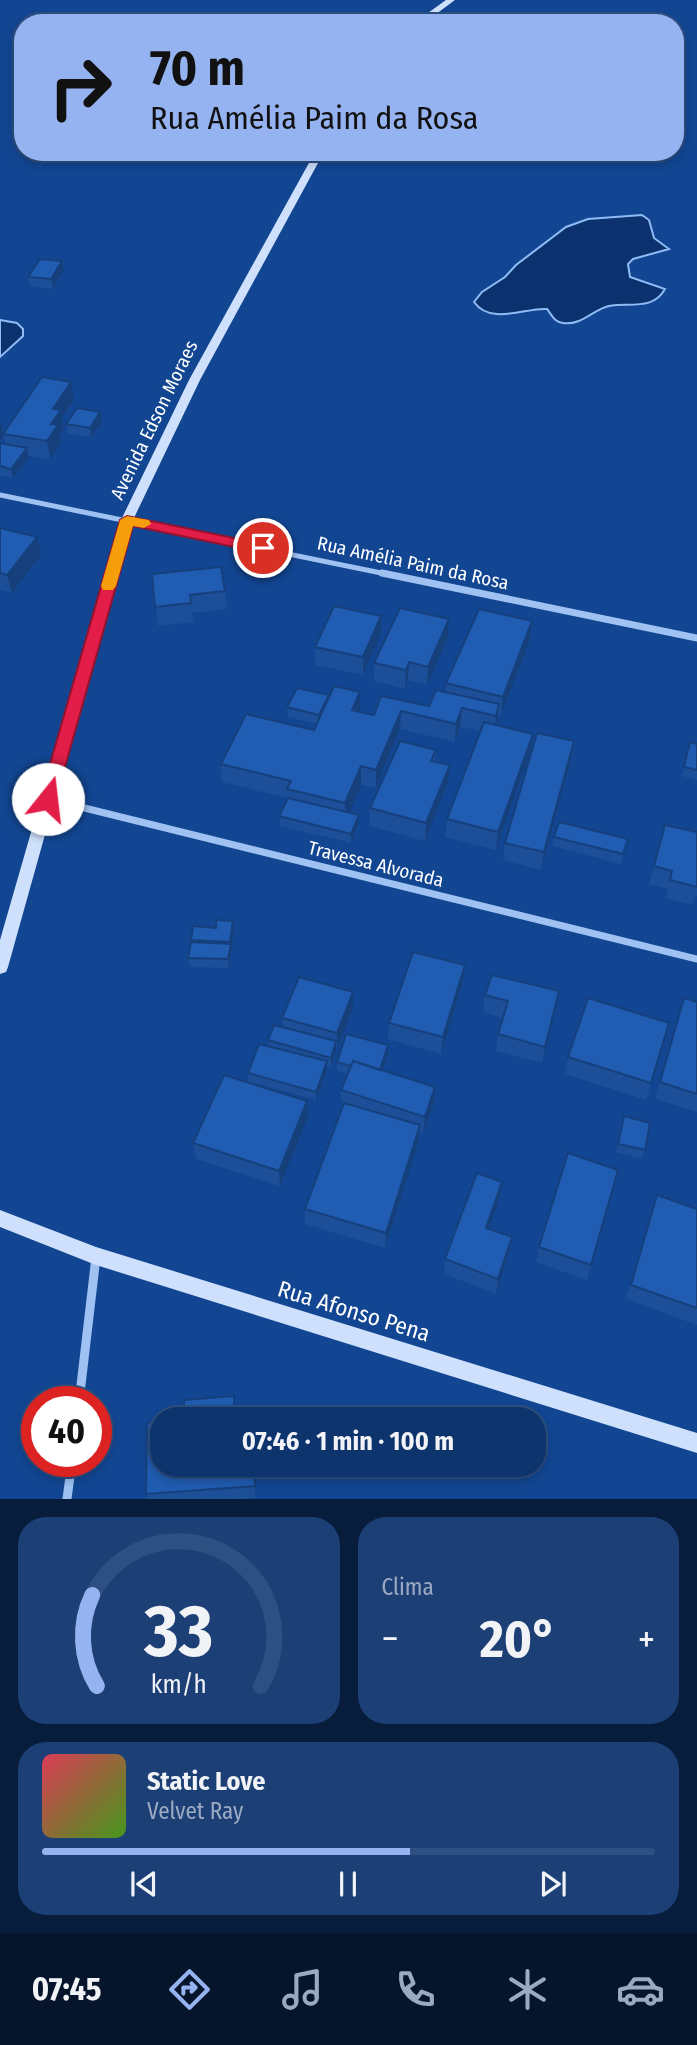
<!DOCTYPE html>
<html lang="es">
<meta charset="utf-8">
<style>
:root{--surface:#0e346e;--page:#1c3f76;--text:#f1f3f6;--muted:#9baac2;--line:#2e4f81;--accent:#95b2f1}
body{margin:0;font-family:"Fira Sans Condensed",sans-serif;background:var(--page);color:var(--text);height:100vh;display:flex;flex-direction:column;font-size:26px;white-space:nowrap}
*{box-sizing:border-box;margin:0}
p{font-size:23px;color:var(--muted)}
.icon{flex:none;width:38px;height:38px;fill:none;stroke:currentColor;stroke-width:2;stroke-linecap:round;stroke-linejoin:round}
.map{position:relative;height:1499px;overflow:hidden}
.panel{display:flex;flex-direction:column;gap:18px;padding:18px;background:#081d3c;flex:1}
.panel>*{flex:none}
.hud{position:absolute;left:14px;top:14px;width:670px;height:147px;border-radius:28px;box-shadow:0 4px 10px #0003,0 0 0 2px var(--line);background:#95b2f1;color:#111;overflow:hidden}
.speed{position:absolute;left:21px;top:1386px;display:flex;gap:14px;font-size:35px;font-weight:700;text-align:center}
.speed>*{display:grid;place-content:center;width:91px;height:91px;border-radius:50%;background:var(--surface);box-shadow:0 4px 10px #0003,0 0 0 2px var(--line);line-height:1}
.speed .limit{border:10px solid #d22;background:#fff;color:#111}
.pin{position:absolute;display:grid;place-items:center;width:60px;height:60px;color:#fff;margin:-30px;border:4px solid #fff;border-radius:50%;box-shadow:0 2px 7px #0007}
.me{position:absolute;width:77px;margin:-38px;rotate:16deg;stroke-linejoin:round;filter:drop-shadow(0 0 5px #0008)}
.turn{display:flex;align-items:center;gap:24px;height:147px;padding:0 21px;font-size:32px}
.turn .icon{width:91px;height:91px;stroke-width:2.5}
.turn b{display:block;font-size:49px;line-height:60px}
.big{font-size:52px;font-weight:700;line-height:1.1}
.panel .tile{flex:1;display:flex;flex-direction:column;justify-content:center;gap:10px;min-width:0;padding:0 24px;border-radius:28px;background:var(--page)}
.panel .dial{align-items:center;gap:0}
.dial svg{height:182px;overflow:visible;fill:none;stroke:var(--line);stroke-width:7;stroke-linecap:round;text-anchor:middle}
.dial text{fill:var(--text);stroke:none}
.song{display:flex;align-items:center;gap:21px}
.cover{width:84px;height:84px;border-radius:10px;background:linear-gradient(135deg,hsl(350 70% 55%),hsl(100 70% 35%))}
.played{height:7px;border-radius:4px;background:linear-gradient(90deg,var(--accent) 60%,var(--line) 60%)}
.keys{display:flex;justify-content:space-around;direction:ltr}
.heat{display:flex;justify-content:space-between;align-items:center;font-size:38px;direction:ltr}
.panel .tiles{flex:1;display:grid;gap:18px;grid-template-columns:1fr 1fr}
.tile:last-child{grid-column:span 2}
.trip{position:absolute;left:150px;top:1407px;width:396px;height:70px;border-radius:28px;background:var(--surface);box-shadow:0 4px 10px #0003,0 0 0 2px var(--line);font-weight:700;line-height:70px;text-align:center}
.tabs{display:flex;height:112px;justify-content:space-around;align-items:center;background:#06152c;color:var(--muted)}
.tabs .icon{width:49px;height:49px}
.tabs .on{color:var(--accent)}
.tabs b{font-size:32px;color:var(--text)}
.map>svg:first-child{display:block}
.water{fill:#0b326e;stroke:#90bcf5;stroke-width:2}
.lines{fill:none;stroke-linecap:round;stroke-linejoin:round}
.street-far2{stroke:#9fc2f2;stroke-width:5}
.street-far1{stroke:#9fc2f2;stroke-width:7}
.street{stroke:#9fc2f2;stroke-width:9}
.secondary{fill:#cee0fc;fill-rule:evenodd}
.wall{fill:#1c4f98}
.shaded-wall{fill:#16407c}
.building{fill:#205cb1;stroke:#16407c;stroke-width:2}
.route{fill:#e11d48;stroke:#92132f;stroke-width:2}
.slow{fill:#f59e0b}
.labels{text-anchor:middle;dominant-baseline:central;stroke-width:7;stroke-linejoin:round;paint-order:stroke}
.street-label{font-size:19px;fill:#fff;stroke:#124692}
.near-street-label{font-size:23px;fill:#fff;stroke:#124692}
</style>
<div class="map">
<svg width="697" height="1499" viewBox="0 0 697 1499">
<rect width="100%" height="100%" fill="#124692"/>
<!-- water -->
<path class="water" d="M 642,215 L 649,220 L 654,238 L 669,249 L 633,259 L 628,264 L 630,277 L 665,289 C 653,311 629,302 609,306 C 594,309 581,326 563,323 C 554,322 552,315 547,309 C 527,307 491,326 474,302 L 482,292 L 505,277 L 516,265 L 566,227 L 588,219 Z
M 0,320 L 17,323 L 23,329 L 23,336 L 0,357 Z"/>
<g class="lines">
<!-- street-far2 -->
<path class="street-far2" d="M 0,495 L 391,575"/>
<!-- street-far1 -->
<path class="street-far1" d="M 382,573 L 697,638
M 48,799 L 697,959"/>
<!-- street -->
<path class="street" d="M 79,1402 L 96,1257
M 67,1499 L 72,1461"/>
<!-- secondary -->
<path class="secondary" d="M 446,0 L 455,0 L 424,23 L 414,23 Z
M 315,152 L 324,152 L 200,380 L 133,520 L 8,967 L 6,972 L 0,974 L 0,940 L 121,520 L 189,380 Z
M 0,1210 L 96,1247 L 697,1433 L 697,1453 L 96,1265 L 0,1227 Z"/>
</g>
<!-- wall -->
<path class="wall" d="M 64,270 L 53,289 L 30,286 L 28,277 Z
M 71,382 L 74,400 L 62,417 L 64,428 L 60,434 L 61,443 L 50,459 L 29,456 L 29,458 L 13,478 L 0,476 L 0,443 L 5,443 L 4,437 L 0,441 L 0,418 L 3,433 Z
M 100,412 L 102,422 L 91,437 L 67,433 L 66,424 Z
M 0,528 L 41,555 L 12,593 L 0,590 Z
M 152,574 L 225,591 L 227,609 L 192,613 L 193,622 L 158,626 Z
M 381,616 L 381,634 L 363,675 L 315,665 L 315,647 Z
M 449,619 L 448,638 L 427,685 L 408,680 L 405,689 L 374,681 L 374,663 Z
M 532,621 L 530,640 L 501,715 L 498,714 L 497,725 L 530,752 L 496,850 L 445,837 L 447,819 L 480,731 L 460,727 L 455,742 L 400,729 L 376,788 L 361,785 L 349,813 L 358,825 L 351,843 L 280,826 L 279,816 L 287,798 L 222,782 L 221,764 L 314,730 L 317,724 L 288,717 L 287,707 L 329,698 L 360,710 L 359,712 L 374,715 L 429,706 L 446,693 L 446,683 Z
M 690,742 L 697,744 L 697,780 L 682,776 Z
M 436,750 L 435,762 L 450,765 L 448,783 L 425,841 L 370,826 L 370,808 Z
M 571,759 L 541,870 L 503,860 L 505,843 Z
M 697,832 L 697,896 L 695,896 L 692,905 L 665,898 L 668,889 L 649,884 L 654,866 Z
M 554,837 L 628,839 L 621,864 L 552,846 Z
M 233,921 L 234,930 L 229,968 L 190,967 L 188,958 L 191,940 Z
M 465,965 L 463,982 L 441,1054 L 388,1039 L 389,1023 Z
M 485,995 L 556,1008 L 542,1063 L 496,1051 L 498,1034 L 503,1018 L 483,1012 Z
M 684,998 L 697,1002 L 697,1112 L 655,1099 Z
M 353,1009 L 337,1049 L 336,1049 L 331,1067 L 327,1066 L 327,1070 L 316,1100 L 249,1082 L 248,1073 L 268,1047 L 268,1040 L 283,1027 L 282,1018 Z
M 669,1023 L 646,1100 L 565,1074 L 568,1057 Z
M 388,1054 L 382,1071 L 434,1104 L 423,1133 L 420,1132 L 419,1141 L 385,1248 L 305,1224 L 305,1209 L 342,1107 L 341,1090 L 347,1074 L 337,1071 L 337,1062 Z
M 307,1101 L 308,1117 L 280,1186 L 196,1159 L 193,1143 Z
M 624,1116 L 645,1150 L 642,1159 L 616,1152 Z
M 618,1170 L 587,1280 L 536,1262 L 539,1247 Z
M 502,1182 L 500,1197 L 489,1229 L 512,1237 L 509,1252 L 496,1294 L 444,1274 L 445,1259 Z
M 657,1195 L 697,1209 L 697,1325 L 626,1299 Z
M 256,1465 L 256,1498 L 242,1499 L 147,1499 L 146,1494 Z"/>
<!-- shaded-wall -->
<path class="shaded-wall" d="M 62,261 L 64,270 L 53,289 L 51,279 Z
M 71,382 L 74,400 L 62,417 L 64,428 L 60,434 L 61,443 L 50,459 L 47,441 L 51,424 L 53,409 Z
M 100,412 L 102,422 L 91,437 L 90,428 Z
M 0,418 L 4,437 L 0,441 Z
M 27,448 L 29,458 L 13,478 L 11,469 Z
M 37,537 L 41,555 L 12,593 L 7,575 Z
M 381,616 L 381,634 L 363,675 L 363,657 Z
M 449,619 L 448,638 L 427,685 L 428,667 Z
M 532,621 L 530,640 L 501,715 L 503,697 Z
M 409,662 L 408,680 L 405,689 L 406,670 Z
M 360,692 L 360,710 L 352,728 L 352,710 Z
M 499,704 L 497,723 L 494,734 L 496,716 Z
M 462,708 L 460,727 L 455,742 L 456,724 Z
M 401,711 L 400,729 L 376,788 L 376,770 Z
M 533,734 L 530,752 L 496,850 L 498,832 Z
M 574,741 L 571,759 L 541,870 L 544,852 Z
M 450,765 L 448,783 L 425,841 L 426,823 Z
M 361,766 L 361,785 L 346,821 L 345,803 Z
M 359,815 L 358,825 L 351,843 L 351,834 Z
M 233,921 L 234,930 L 229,968 L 228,959 Z
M 465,965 L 463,982 L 441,1054 L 443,1037 Z
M 559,991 L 556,1008 L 542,1063 L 545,1047 Z
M 353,992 L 353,1009 L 337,1049 L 337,1033 Z
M 336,1041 L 336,1050 L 331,1067 L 331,1058 Z
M 388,1045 L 388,1054 L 378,1082 L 378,1073 Z
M 327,1061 L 327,1070 L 316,1100 L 316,1092 Z
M 435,1087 L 434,1104 L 423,1133 L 425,1117 Z
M 307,1101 L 308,1117 L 280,1186 L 279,1171 Z
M 420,1125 L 419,1141 L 385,1248 L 386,1233 Z
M 502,1182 L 500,1197 L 484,1243 L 486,1228 Z
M 512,1237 L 509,1252 L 496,1294 L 498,1279 Z
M 254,1465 L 256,1465 L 256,1498 L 255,1486 Z"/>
<!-- building -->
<path class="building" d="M 40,259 L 62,261 L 51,279 L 28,277 Z
M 42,377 L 71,382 L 53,409 L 61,410 L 51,424 L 58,425 L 47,441 L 3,434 Z
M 77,408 L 100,412 L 90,428 L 66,424 Z
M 0,443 L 27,448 L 11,469 L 0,466 Z
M 0,528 L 37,537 L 7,575 L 0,573 Z
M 221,567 L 225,591 L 190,595 L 191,603 L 155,607 L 152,574 Z
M 334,606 L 381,616 L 363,657 L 315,647 Z
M 400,608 L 449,619 L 428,667 L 409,662 L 406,670 L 374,663 Z
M 479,609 L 532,621 L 503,697 L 446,683 Z
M 334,686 L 360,692 L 352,710 L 374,715 L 381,696 L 429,706 L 436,690 L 499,704 L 496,716 L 462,708 L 456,724 L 401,711 L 376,770 L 361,766 L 345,803 L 287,789 L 291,781 L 221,764 L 246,714 L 314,730 Z
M 297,688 L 329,695 L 319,715 L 287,707 Z
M 484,722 L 533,734 L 498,832 L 447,819 Z
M 537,733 L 574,741 L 544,852 L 505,843 Z
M 400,741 L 436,750 L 431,761 L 450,765 L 426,823 L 370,808 Z
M 690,742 L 697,744 L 697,770 L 684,767 Z
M 288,798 L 359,815 L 351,834 L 279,816 Z
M 559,822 L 628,839 L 623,854 L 554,837 Z
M 665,825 L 697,832 L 697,887 L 670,880 L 672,871 L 654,866 Z
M 216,920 L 233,921 L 230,942 L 191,940 L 193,926 L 216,928 Z
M 191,942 L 231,944 L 228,959 L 188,958 Z
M 413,952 L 465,965 L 443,1037 L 389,1023 Z
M 492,975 L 559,991 L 545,1047 L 498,1034 L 508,1001 L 485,995 Z
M 299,977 L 353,992 L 337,1033 L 282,1018 Z
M 588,998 L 669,1023 L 651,1083 L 568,1057 Z
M 684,998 L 697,1002 L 697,1094 L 660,1082 Z
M 274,1025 L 336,1041 L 331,1058 L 268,1040 Z
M 346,1034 L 388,1045 L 380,1070 L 353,1061 L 351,1066 L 337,1062 Z
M 259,1044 L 327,1061 L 316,1092 L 248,1073 Z
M 353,1061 L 435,1087 L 425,1117 L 341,1090 Z
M 224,1075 L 307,1101 L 279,1171 L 193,1143 Z
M 344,1103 L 420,1125 L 386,1233 L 305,1209 Z
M 624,1116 L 650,1123 L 645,1150 L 618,1144 Z
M 568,1153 L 618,1170 L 591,1265 L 539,1247 Z
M 477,1173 L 502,1182 L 486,1228 L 512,1237 L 498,1279 L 445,1259 Z
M 657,1195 L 697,1209 L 697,1308 L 631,1285 Z
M 234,1396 L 234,1416 L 184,1419 L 184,1400 Z
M 253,1415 L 253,1419 L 193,1419 Z
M 163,1421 L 163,1465 L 254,1465 L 255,1486 L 146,1494 L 147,1423 Z"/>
<!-- route -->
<path class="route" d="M 127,516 L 263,544 L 270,548 L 263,553 L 133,526 L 56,799 L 48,806 L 40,799 L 120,520 Z"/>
<!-- slow -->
<path class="slow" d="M 127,516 L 149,520 L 151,524 L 144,528 L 133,526 L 116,586 L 113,590 L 103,590 L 101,586 L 120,520 Z"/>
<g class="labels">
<!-- street labels -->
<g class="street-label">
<text transform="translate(154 420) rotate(-64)">Avenida Edson Moraes</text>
<text transform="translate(413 563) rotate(12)">Rua Amélia Paim da Rosa</text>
<text transform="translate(376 864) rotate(14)">Travessa Alvorada</text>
</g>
<!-- near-street labels -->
<g class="near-street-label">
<text transform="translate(354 1311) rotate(17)">Rua Afonso Pena</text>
</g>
</g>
</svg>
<div class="speed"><div class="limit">40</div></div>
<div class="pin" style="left:263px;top:548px;background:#d93025"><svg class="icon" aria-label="arrive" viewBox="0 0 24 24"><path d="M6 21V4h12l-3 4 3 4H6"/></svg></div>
<svg class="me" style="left:48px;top:799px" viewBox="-20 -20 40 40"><circle r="19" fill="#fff"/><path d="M0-13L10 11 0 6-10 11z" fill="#e11d48"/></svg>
<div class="trip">07:46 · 1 min · 100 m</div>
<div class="hud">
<div class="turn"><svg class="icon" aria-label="right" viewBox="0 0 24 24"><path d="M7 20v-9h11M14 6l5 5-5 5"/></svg><div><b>70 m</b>Rua Amélia Paim da Rosa</div></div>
</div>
</div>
<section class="panel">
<div class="tiles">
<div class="tile dial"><svg viewBox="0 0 100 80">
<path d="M14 69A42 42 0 1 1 86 69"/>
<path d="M14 69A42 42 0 0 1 12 29" stroke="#95b2f1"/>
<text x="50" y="56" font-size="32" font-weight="700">33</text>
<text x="50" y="72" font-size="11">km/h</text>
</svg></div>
<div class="tile"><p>Clima</p>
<div class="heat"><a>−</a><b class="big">20°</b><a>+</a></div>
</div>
<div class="tile">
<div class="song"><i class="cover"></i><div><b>Static Love</b><p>Velvet Ray</p></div></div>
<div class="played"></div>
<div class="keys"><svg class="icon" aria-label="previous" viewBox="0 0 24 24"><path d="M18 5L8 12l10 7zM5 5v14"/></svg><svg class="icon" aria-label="pause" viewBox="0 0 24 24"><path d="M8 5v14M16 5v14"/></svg><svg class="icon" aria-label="next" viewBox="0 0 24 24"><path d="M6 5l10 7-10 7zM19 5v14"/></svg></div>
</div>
</div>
</section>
<nav class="tabs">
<b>07:45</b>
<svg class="icon on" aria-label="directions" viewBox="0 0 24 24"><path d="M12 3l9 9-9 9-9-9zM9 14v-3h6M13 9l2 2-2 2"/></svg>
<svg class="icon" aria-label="music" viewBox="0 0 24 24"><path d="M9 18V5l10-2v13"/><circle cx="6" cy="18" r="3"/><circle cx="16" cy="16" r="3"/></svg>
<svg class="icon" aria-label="phone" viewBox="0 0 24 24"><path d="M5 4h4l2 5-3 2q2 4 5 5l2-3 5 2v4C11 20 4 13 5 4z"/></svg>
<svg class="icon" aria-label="climate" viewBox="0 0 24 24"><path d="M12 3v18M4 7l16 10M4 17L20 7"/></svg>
<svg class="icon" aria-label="car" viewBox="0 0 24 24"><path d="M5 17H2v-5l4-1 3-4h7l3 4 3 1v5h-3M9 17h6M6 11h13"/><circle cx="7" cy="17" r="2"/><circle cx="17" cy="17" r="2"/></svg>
</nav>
